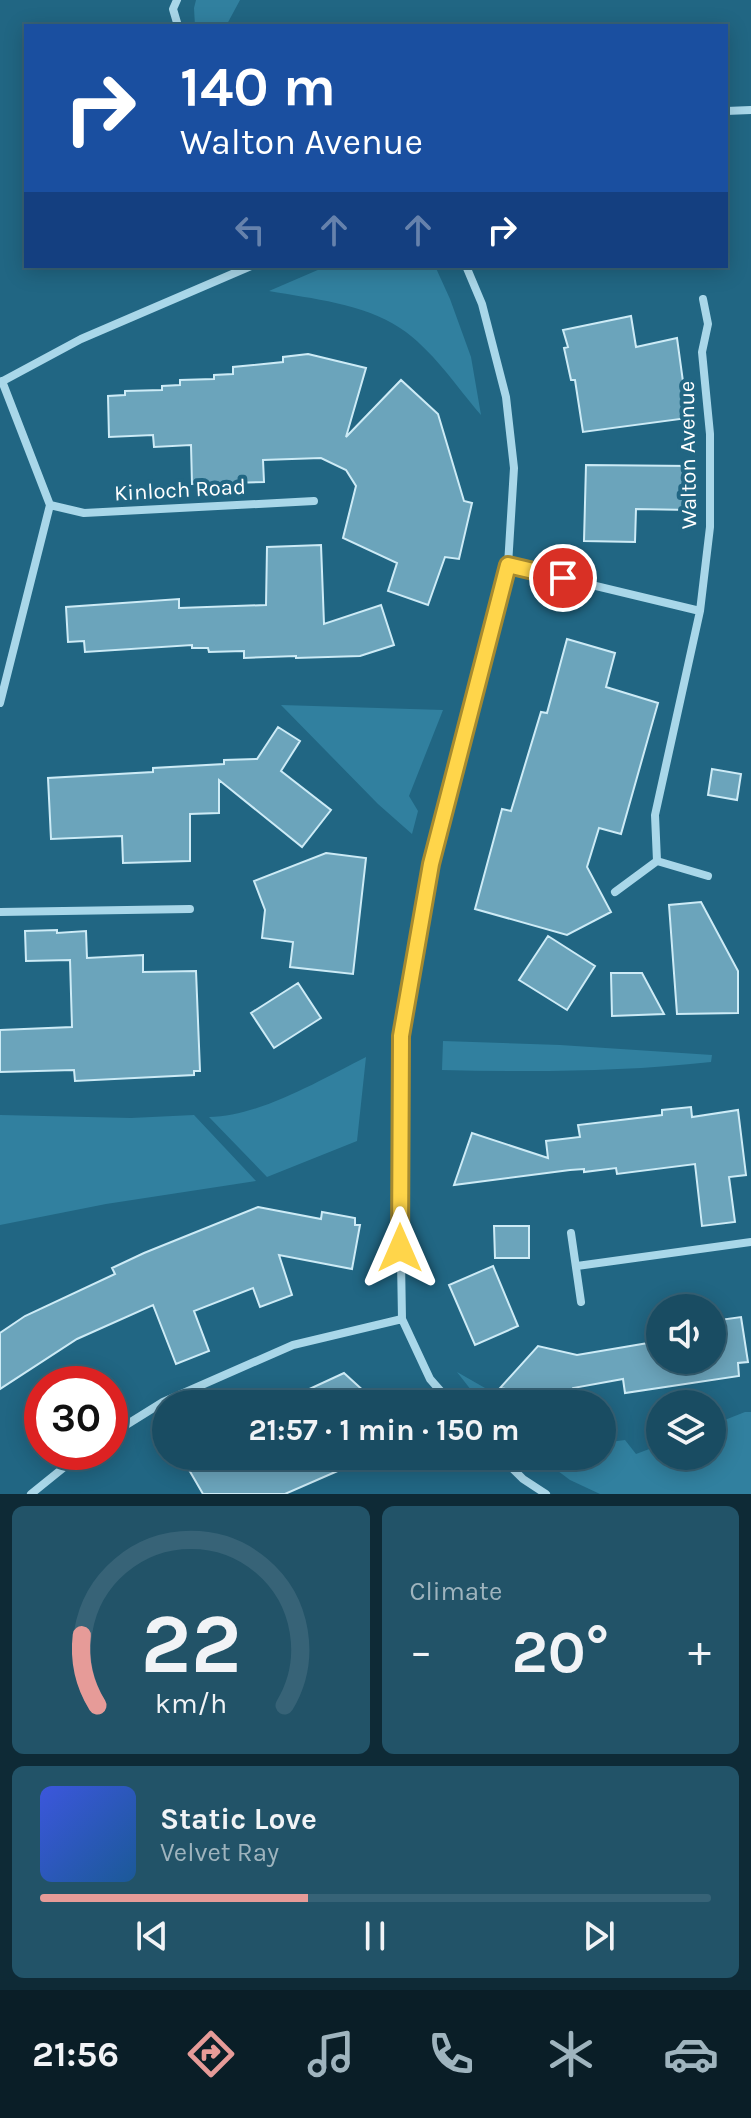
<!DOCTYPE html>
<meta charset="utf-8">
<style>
:root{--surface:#194c62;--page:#225368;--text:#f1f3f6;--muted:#9fb4be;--line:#376377;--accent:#e69b98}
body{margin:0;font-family:Karla,sans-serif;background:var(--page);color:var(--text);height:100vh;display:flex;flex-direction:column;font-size:30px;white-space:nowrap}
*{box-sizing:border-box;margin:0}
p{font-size:26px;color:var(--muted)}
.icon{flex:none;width:44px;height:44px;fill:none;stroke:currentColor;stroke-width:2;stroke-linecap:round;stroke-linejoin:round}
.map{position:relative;height:1494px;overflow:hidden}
.panel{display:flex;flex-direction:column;gap:12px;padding:12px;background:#0e2a36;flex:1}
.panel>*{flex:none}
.banner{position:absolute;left:24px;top:24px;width:704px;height:244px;border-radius:0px;box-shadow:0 4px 20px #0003,0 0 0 2px var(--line);background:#1a4fa0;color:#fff;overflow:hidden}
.buttons{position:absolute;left:646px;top:1294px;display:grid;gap:16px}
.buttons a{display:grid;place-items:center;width:80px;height:80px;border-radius:50%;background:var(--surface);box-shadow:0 4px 20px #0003,0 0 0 2px var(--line);font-size:40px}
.speed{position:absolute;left:24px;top:1366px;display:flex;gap:16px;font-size:40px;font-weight:700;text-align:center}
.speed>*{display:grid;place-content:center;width:104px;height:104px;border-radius:50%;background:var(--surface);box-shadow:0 4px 20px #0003,0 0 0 2px var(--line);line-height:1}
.speed .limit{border:12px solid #d22;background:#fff;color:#111}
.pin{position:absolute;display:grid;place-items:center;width:68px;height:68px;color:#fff;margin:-34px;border:4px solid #fff;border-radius:50%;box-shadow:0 2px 8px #0007}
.me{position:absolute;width:88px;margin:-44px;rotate:0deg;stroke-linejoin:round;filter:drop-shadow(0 0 6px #0008)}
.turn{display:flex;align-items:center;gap:28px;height:168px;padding:0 24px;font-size:36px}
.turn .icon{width:104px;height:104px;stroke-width:2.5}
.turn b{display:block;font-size:56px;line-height:68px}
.lanes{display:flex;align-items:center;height:76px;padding:0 24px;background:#0003;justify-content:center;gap:40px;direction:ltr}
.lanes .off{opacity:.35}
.big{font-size:60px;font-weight:700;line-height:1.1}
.panel .card{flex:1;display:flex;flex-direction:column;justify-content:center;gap:12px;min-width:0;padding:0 28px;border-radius:12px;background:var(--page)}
.panel .dial{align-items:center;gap:0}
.dial svg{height:208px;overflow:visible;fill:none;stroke:var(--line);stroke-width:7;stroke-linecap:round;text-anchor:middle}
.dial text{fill:var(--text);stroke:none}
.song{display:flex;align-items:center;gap:24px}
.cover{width:96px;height:96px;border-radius:12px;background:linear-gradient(135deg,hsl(230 70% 55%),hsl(210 70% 35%))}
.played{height:8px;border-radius:4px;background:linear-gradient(90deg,var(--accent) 40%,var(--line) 40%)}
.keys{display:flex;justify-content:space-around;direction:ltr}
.heat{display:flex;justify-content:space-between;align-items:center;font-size:44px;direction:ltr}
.panel .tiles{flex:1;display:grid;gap:12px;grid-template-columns:1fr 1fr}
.card:last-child{grid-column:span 2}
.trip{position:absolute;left:152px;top:1390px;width:464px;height:80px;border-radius:40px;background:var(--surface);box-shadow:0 4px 20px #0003,0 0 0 2px var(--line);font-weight:700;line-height:80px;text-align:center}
.tab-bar{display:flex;height:128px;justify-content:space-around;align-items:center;background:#0a1e27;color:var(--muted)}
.tab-bar .icon{width:56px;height:56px}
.tab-bar .current{color:var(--accent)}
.tab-bar b{font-size:36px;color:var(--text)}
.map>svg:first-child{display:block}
.green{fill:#31809f}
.building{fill:#6ba4bb;stroke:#cdebf6;stroke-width:2}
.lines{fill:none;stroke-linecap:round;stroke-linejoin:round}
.minor{stroke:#a9d7e9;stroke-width:8}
.route-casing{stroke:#a68a30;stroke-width:20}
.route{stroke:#ffd54a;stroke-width:14}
.labels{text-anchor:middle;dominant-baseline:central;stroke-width:8;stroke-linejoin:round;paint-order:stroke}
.street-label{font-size:22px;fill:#fff;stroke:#216683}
</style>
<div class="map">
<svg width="751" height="1494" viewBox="0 0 751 1494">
<rect width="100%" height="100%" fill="#216683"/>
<!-- green -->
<path class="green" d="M 196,0 L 240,0 L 226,26 L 195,26 L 194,8 Z
M 327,266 L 435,266 L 450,299 L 471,357 L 481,415 C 456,386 432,349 400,328 C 362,303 313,299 269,291 Z
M 281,705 L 443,710 L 409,796 L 418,811 L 412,834 L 378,804 Z
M 443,1041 L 560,1045 L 712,1055 L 711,1062 C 621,1072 533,1072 442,1070 Z
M 366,1057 L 357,1141 L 267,1177 L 209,1117 C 261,1116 320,1080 366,1057 Z
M 0,1115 L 131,1118 L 194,1115 L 256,1181 L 106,1204 L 0,1225 Z
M 457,1372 L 492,1392 L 502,1404 L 482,1404 Z
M 745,1412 L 751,1412 L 751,1494 L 600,1494 L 570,1480 L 538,1456 L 602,1456 L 602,1443 L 625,1440 L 636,1454 L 660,1445 L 660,1456 L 712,1456 L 712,1425 Z"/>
<!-- building -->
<path class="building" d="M 631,316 L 636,347 L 677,338 L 688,418 L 583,432 L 575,380 L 571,380 L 564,348 L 568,347 L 563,330 Z
M 308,354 L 366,368 L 346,437 L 401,380 L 438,414 L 464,501 L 472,503 L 459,559 L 445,557 L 428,605 L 388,591 L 397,563 L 343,538 L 356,486 L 346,470 L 321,458 L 263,460 L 264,482 L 192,484 L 191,445 L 154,447 L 153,435 L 109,437 L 108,396 L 125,395 L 125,391 L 162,390 L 162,386 L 180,385 L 180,380 L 214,379 L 214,375 L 233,374 L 233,367 L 283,362 L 283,357 Z
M 586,465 L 691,466 L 690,510 L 636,509 L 635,542 L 584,541 Z
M 321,545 L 324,624 L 381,605 L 394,645 L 360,656 L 296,658 L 296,656 L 244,658 L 244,651 L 209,652 L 208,648 L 192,648 L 192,645 L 85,652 L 84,641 L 68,642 L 66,607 L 179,599 L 179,608 L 266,605 L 267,547 Z
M 567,639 L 615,653 L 606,687 L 658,703 L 621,834 L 599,828 L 587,867 L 611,912 L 567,935 L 475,909 L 502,809 L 511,811 L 541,712 L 547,713 Z
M 278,727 L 300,741 L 281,771 L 331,810 L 302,847 L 219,780 L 219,813 L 190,814 L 190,861 L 123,863 L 122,836 L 51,839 L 48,778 L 153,772 L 153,768 L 224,764 L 224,760 L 257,759 Z
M 712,769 L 741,774 L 737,800 L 708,795 Z
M 326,853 L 366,858 L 353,974 L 290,967 L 293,942 L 262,938 L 265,910 L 254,881 Z
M 701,902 L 738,971 L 738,1013 L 677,1014 L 669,905 Z
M 57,930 L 57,933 L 86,931 L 87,958 L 143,955 L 143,972 L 196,971 L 200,1071 L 194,1071 L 194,1075 L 75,1081 L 74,1070 L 0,1072 L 0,1030 L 72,1027 L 70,960 L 26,961 L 25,931 Z
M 548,936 L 595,966 L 567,1010 L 519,980 Z
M 611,973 L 642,973 L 664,1014 L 612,1016 Z
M 298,983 L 321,1018 L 274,1048 L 251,1013 Z
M 691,1107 L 692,1117 L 738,1110 L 746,1175 L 729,1177 L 735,1222 L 702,1226 L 695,1164 L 617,1174 L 616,1168 L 584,1172 L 584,1169 L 570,1170 L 454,1185 L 472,1133 L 548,1158 L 546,1141 L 580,1137 L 578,1125 L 662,1115 L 662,1110 Z
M 258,1207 L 321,1219 L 322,1212 L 355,1218 L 355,1225 L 360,1225 L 352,1269 L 279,1255 L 292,1295 L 260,1307 L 253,1288 L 194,1311 L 209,1351 L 176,1364 L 153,1305 L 77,1339 L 0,1389 L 0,1333 L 25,1316 L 115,1274 L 112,1268 L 144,1253 Z
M 494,1226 L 529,1226 L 529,1258 L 495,1258 Z
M 493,1266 L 518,1326 L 475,1345 L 449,1285 Z
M 741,1317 L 748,1362 L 738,1363 L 739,1376 L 625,1393 L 623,1379 L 573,1388 L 569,1404 L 524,1404 L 527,1393 L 500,1388 L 538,1346 L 577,1355 L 660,1341 L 660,1360 L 712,1360 L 712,1321 Z
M 344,1373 L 378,1404 L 277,1404 Z
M 181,1456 L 372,1456 L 285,1494 L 203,1494 Z"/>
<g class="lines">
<!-- minor -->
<path class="minor" d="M 177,0 L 173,9 L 178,26
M 726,111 L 751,110
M 1,382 L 81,339 L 251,266
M 50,505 L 84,513 L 314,501
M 508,565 L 700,611
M 0,703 L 50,505 L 2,381
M 657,861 L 655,815 L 700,611 L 710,527 L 710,434 L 702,352 L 708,324 L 703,299
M 615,892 L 657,861 L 708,876
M 0,912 L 190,909
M 571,1233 L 581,1302
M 577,1266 L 751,1242
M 452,1404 L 430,1379 L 402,1319 L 399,1143 L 401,1036 L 431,864 L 508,565 L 514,468 L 506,397 L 482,304 L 466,266
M 110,1435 L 163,1402 L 293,1345 L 402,1319
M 500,1456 L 523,1479 L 546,1494
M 31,1494 L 83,1452"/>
</g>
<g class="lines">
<!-- route casing -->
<g class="route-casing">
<path id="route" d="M 400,1248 L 401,1036 L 431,864 L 508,565 L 563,578"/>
</g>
<!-- route -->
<use href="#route" class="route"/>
</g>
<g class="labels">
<!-- street labels -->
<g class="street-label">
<text transform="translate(688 455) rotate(-91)">Walton Avenue</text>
<text transform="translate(180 490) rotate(-3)">Kinloch Road</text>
</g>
</g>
</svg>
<div class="buttons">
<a><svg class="icon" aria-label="sound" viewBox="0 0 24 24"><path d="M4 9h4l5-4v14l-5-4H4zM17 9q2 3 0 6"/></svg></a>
<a><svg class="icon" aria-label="layers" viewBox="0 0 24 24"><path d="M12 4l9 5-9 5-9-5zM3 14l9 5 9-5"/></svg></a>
</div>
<div class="speed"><div class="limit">30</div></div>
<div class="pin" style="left:563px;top:578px;background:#d93025"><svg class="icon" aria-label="arrive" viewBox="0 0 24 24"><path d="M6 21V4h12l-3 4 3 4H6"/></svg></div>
<svg class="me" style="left:400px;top:1248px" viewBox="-20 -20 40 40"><path d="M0-17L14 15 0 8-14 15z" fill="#ffd54a" stroke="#fff" stroke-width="4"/></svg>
<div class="trip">21:57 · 1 min · 150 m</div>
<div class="banner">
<div class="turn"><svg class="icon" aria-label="right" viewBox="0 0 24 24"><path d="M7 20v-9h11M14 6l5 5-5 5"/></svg><div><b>140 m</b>Walton Avenue</div></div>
<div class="lanes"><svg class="icon off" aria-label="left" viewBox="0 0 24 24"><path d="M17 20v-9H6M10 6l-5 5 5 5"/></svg><svg class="icon off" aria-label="ahead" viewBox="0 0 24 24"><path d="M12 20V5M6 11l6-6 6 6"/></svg><svg class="icon off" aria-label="ahead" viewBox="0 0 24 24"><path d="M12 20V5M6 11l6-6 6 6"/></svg><svg class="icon" aria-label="right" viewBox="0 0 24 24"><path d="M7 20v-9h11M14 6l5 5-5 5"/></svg></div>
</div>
</div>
<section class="panel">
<div class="tiles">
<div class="card dial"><svg viewBox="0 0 100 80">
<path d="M14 69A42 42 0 1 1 86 69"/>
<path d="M14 69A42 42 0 0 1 8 42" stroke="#e69b98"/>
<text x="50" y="56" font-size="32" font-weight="700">22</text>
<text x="50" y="72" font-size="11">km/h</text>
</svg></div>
<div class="card"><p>Climate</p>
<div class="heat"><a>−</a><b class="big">20°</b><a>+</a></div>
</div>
<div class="card">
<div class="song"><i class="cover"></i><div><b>Static Love</b><p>Velvet Ray</p></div></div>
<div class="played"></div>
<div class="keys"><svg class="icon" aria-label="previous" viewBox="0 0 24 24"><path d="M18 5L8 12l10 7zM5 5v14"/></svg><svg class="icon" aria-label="pause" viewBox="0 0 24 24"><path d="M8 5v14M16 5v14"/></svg><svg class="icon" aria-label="next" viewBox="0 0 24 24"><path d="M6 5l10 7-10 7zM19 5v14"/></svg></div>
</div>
</div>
</section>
<nav class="tab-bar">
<b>21:56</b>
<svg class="icon current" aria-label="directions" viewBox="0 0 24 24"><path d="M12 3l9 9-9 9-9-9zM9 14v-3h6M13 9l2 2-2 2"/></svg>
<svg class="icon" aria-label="music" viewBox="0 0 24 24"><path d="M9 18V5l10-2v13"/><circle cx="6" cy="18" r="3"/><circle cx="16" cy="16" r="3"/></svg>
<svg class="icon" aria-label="phone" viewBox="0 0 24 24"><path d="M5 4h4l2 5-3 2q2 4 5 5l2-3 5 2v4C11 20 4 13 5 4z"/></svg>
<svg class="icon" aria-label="climate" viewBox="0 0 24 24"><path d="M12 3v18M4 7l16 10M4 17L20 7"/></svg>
<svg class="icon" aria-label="car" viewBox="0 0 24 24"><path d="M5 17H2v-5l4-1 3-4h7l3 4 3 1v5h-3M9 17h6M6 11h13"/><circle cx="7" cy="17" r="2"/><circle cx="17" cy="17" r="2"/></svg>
</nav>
